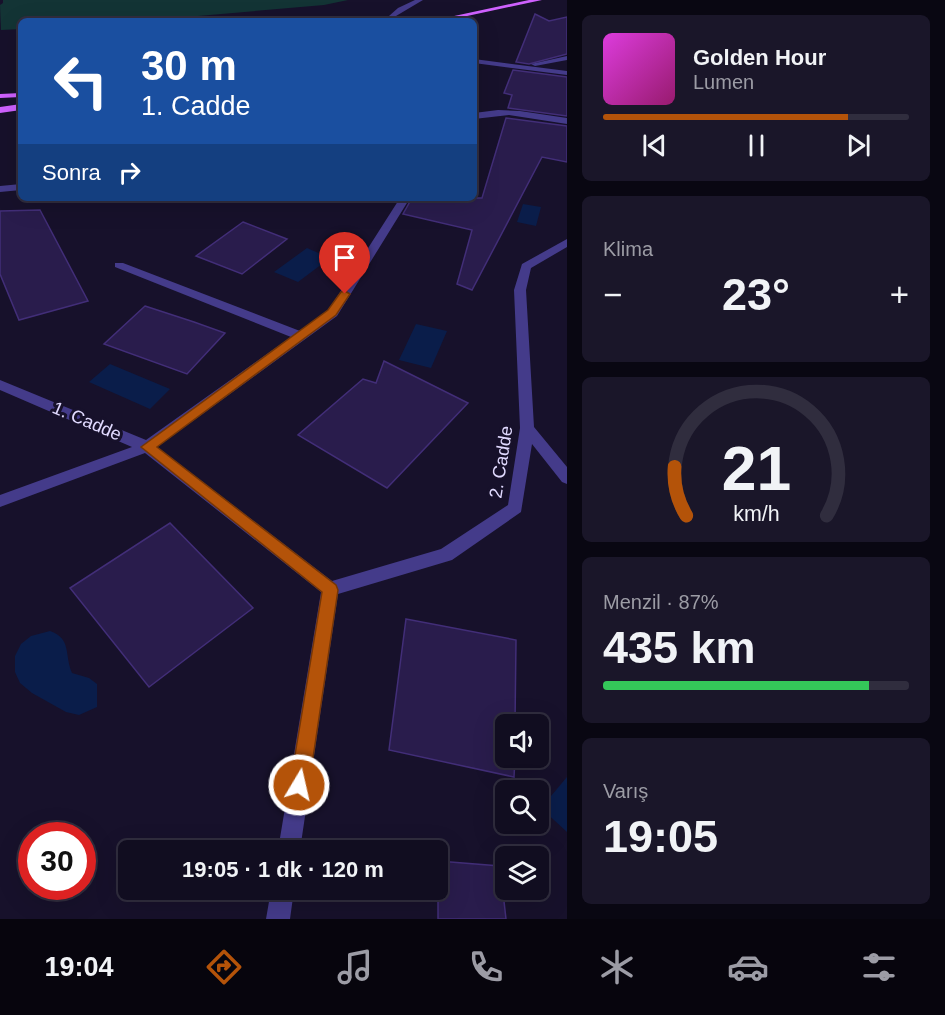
<!DOCTYPE html>
<html lang="tr">
<meta charset="utf-8">
<style>
:root{--surface:#110d20;--page:#1a1629;--text:#f1f3f6;--muted:#9c9ca5;--line:#302d3e;--accent:#b45309}
body{margin:0;font-family:Arial,sans-serif;background:var(--page);color:var(--text);height:100vh;display:flex;flex-direction:column;font-size:22px;white-space:nowrap}
*{box-sizing:border-box;margin:0}
p{font-size:20px;color:var(--muted)}
.icon{flex:none;width:33px;height:33px;fill:none;stroke:currentColor;stroke-width:2;stroke-linecap:round;stroke-linejoin:round}
.map{position:relative;flex:1;overflow:hidden}
.panel{display:flex;flex-direction:column;gap:15px;padding:15px;background:#090712;width:378px}
.panel>*{flex:none}
.banner{position:absolute;left:18px;top:18px;width:459px;height:183px;border-radius:9px;box-shadow:0 6px 24px #0002,0 0 0 2px var(--line);background:#1a4fa0;color:#fff;overflow:hidden}
.tools{position:absolute;left:495px;top:714px;display:grid;gap:12px}
.tools a{display:grid;place-items:center;width:54px;height:54px;border-radius:9px;background:var(--surface);box-shadow:0 6px 24px #0002,0 0 0 2px var(--line);font-size:30px}
.speed{position:absolute;left:18px;top:822px;display:flex;gap:12px;font-size:30px;font-weight:700;text-align:center}
.speed>*{display:grid;place-content:center;width:78px;height:78px;border-radius:50%;background:var(--surface);box-shadow:0 6px 24px #0002,0 0 0 2px var(--line);line-height:1}
.speed .limit{border:9px solid #d22;background:#fff;color:#111}
.pin{position:absolute;display:grid;place-items:center;width:51px;height:51px;color:#fff;margin:-62px -26px;border-radius:50% 50% 50% 0;rotate:-45deg;box-shadow:0 0 6px #0007}
.pin .icon{rotate:45deg}
.me{position:absolute;width:66px;margin:-33px;rotate:9deg;stroke-linejoin:round;filter:drop-shadow(0 0 4px #0008)}
.turn{display:flex;align-items:center;gap:21px;height:126px;padding:0 24px;font-size:27px}
.turn .icon{width:78px;height:78px;stroke-width:2.5}
.turn b{display:block;font-size:42px;line-height:51px}
.then{display:flex;align-items:center;height:57px;padding:0 24px;background:#0003;gap:12px;font-size:22px}
.big{font-size:45px;font-weight:800;line-height:1.1}
.panel .card{flex:1;display:flex;flex-direction:column;justify-content:center;gap:9px;min-width:0;padding:0 21px;border-radius:9px;background:var(--page)}
.panel .dial{align-items:center;gap:0}
.dial svg{height:156px;overflow:visible;fill:none;stroke:var(--line);stroke-width:7;stroke-linecap:round;text-anchor:middle}
.dial text{fill:var(--text);stroke:none}
.song{display:flex;align-items:center;gap:18px}
.cover{width:72px;height:72px;border-radius:9px;background:linear-gradient(135deg,hsl(300 70% 55%),hsl(320 70% 35%))}
.played{height:6px;border-radius:3px;background:linear-gradient(90deg,var(--accent) 80%,var(--line) 80%)}
.keys{display:flex;justify-content:space-around;direction:ltr}
.heat{display:flex;justify-content:space-between;align-items:center;font-size:33px;direction:ltr}
.charge{height:9px;border-radius:4px;background:linear-gradient(90deg,#34c759 87%,var(--line) 0)}
.trip{position:absolute;left:118px;top:840px;width:330px;height:60px;border-radius:9px;background:var(--surface);box-shadow:0 6px 24px #0002,0 0 0 2px var(--line);font-weight:800;line-height:60px;text-align:center}
.tab-bar{display:flex;height:96px;justify-content:space-around;align-items:center;background:#07050d;color:var(--muted)}
.tab-bar .icon{width:42px;height:42px}
.tab-bar .on{color:var(--accent)}
.tab-bar b{font-size:27px;color:var(--text)}
main{display:flex;flex:1;min-height:0}
.map>svg:first-child{display:block}
.green{fill:#133435}
.water{fill:#0a1d4a}
.building{fill:#291c4c;stroke:#422e78;stroke-width:1.5}
.lines{fill:none;stroke-linecap:round;stroke-linejoin:round}
.minor{fill:#443b8a;fill-rule:evenodd}
.major{fill:#cf61ff;fill-rule:evenodd}
.route{fill:#b45309;stroke:#753606;stroke-width:1.5}
.labels{text-anchor:middle;dominant-baseline:central;stroke-width:6;stroke-linejoin:round;paint-order:stroke}
.street-label{font-size:18px;fill:#e1daff;stroke:#17112b}
</style>
<main>
<div class="map">
<svg width="567" height="919" viewBox="0 0 567 919">
<rect width="100%" height="100%" fill="#17112b"/>
<!-- green -->
<path class="green" d="M 3,0 L 348,0 L 324,5 L 140,21 L 21,21 L 21,29 L 1,30 L 0,5 L 3,3 Z"/>
<!-- water -->
<path class="water" d="M 523,204 L 541,207 L 536,226 L 517,222 Z
M 307,248 L 330,258 L 298,282 L 274,272 Z
M 416,324 L 447,331 L 431,368 L 399,360 Z
M 110,364 L 170,389 L 150,409 L 89,382 Z
M 50,631 C 72,639 64,654 72,673 L 89,678 L 97,684 L 97,707 L 79,715 L 66,712 L 32,693 L 20,683 L 15,672 L 15,656 L 21,644 L 31,636 Z
M 567,777 L 567,832 L 541,808 Z"/>
<!-- building -->
<path class="building" d="M 535,14 L 549,21 L 567,17 L 567,54 L 529,64 L 516,62 Z
M 513,70 L 567,77 L 567,116 L 508,108 L 512,95 L 504,93 Z
M 506,118 L 567,126 L 567,162 L 542,157 L 472,290 L 457,284 L 472,230 L 403,214 L 412,198 L 482,198 Z
M 40,210 L 88,301 L 19,320 L 0,274 L 0,211 Z
M 243,222 L 287,239 L 242,274 L 196,256 Z
M 145,306 L 194,322 L 225,333 L 187,374 L 104,344 Z
M 384,361 L 468,403 L 387,488 L 298,435 L 363,379 L 376,383 Z
M 170,523 L 253,608 L 149,687 L 70,588 Z
M 406,619 L 516,640 L 515,724 L 506,724 L 506,758 L 515,758 L 514,777 L 389,750 Z
M 438,861 L 500,866 L 506,919 L 438,919 Z"/>
<g class="lines">
<!-- minor -->
<path class="minor" d="M 415,0 L 423,0 L 396,16 L 401,21 L 394,21 L 389,16 L 398,8 Z
M 567,56 L 567,60 L 535,66 L 531,64 Z
M 474,59 L 567,71 L 567,75 L 474,63 Z
M 498,110 L 520,111 L 567,118 L 567,124 L 509,115 L 474,119 L 474,113 Z
M 21,184 L 21,190 L 0,192 L 0,186 Z
M 400,198 L 410,198 L 337,316 L 157,447 L 332,581 L 441,549 L 508,505 L 520,428 L 514,290 L 522,264 L 567,239 L 567,247 L 531,268 L 526,290 L 534,427 L 567,467 L 567,484 L 562,482 L 532,444 L 521,512 L 452,560 L 338,594 L 300,850 L 278,850 L 321,592 L 145,453 L 0,507 L 0,495 L 132,447 L 0,390 L 0,380 L 146,440 L 291,337 L 115,267 L 115,263 L 123,263 L 300,331 L 328,311 Z
M 271,890 L 294,890 L 290,919 L 266,919 Z"/>
<!-- major -->
<path class="major" d="M 529,0 L 542,0 L 444,21 L 431,21 Z
M 21,93 L 21,97 L 0,98 L 0,94 Z
M 21,104 L 21,110 L 0,113 L 0,107 Z"/>
</g>
<!-- route -->
<path class="route" d="M 345,291 L 350,294 L 336,315 L 157,447 L 336,585 L 338,590 L 309,785 L 306,792 L 299,795 L 293,792 L 290,785 L 322,592 L 141,447 L 328,310 L 341,292 Z"/>
<g class="labels">
<!-- street labels -->
<g class="street-label">
<text transform="translate(87 421) rotate(23)">1. Cadde</text>
<text transform="translate(501 462) rotate(-81)">2. Cadde</text>
</g>
</g>
</svg>
<div class="tools">
<a><svg class="icon" aria-label="sound" viewBox="0 0 24 24"><path d="M4 9h4l5-4v14l-5-4H4zM17 9q2 3 0 6"/></svg></a>
<a><svg class="icon" aria-label="search" viewBox="0 0 24 24"><circle cx="10" cy="10" r="6"/><path d="M15 15l6 6"/></svg></a>
<a><svg class="icon" aria-label="layers" viewBox="0 0 24 24"><path d="M12 4l9 5-9 5-9-5zM3 14l9 5 9-5"/></svg></a>
</div>
<div class="speed"><div class="limit">30</div></div>
<div class="pin" style="left:345px;top:294px;background:#d93025"><svg class="icon" aria-label="arrive" viewBox="0 0 24 24"><path d="M6 21V4h12l-3 4 3 4H6"/></svg></div>
<svg class="me" style="left:299px;top:785px" viewBox="-20 -20 40 40"><circle r="17" fill="#b45309" stroke="#fff" stroke-width="3"/><path d="M0-11L8 9 0 5-8 9z" fill="#fff"/></svg>
<div class="trip">19:05 · 1 dk · 120 m</div>
<div class="banner">
<div class="turn"><svg class="icon" aria-label="left" viewBox="0 0 24 24"><path d="M17 20v-9H6M10 6l-5 5 5 5"/></svg><div><b>30 m</b>1. Cadde</div></div>
<div class="then">Sonra<svg class="icon" aria-label="right" viewBox="0 0 24 24"><path d="M7 20v-9h11M14 6l5 5-5 5"/></svg></div>
</div>
</div>
<section class="panel">
<div class="card">
<div class="song"><i class="cover"></i><div><b>Golden Hour</b><p>Lumen</p></div></div>
<div class="played"></div>
<div class="keys"><svg class="icon" aria-label="previous" viewBox="0 0 24 24"><path d="M18 5L8 12l10 7zM5 5v14"/></svg><svg class="icon" aria-label="pause" viewBox="0 0 24 24"><path d="M8 5v14M16 5v14"/></svg><svg class="icon" aria-label="next" viewBox="0 0 24 24"><path d="M6 5l10 7-10 7zM19 5v14"/></svg></div>
</div>
<div class="card"><p>Klima</p>
<div class="heat"><a>−</a><b class="big">23°</b><a>+</a></div>
</div>
<div class="card dial"><svg viewBox="0 0 100 80">
<path d="M14 69A42 42 0 1 1 86 69"/>
<path d="M14 69A42 42 0 0 1 8 44" stroke="#b45309"/>
<text x="50" y="56" font-size="32" font-weight="700">21</text>
<text x="50" y="72" font-size="11">km/h</text>
</svg></div>
<div class="card"><p>Menzil · 87%</p><b class="big">435 km</b><div class="charge"></div></div>
<div class="card"><p>Varış</p><b class="big">19:05</b></div>
</section>
</main>
<nav class="tab-bar">
<b>19:04</b>
<svg class="icon on" aria-label="directions" viewBox="0 0 24 24"><path d="M12 3l9 9-9 9-9-9zM9 14v-3h6M13 9l2 2-2 2"/></svg>
<svg class="icon" aria-label="music" viewBox="0 0 24 24"><path d="M9 18V5l10-2v13"/><circle cx="6" cy="18" r="3"/><circle cx="16" cy="16" r="3"/></svg>
<svg class="icon" aria-label="phone" viewBox="0 0 24 24"><path d="M5 4h4l2 5-3 2q2 4 5 5l2-3 5 2v4C11 20 4 13 5 4z"/></svg>
<svg class="icon" aria-label="climate" viewBox="0 0 24 24"><path d="M12 3v18M4 7l16 10M4 17L20 7"/></svg>
<svg class="icon" aria-label="car" viewBox="0 0 24 24"><path d="M5 17H2v-5l4-1 3-4h7l3 4 3 1v5h-3M9 17h6M6 11h13"/><circle cx="7" cy="17" r="2"/><circle cx="17" cy="17" r="2"/></svg>
<svg class="icon" aria-label="filters" viewBox="0 0 24 24"><path d="M4 7h16M4 17h16"/><circle cx="9" cy="7" r="2"/><circle cx="15" cy="17" r="2"/></svg>
</nav>
